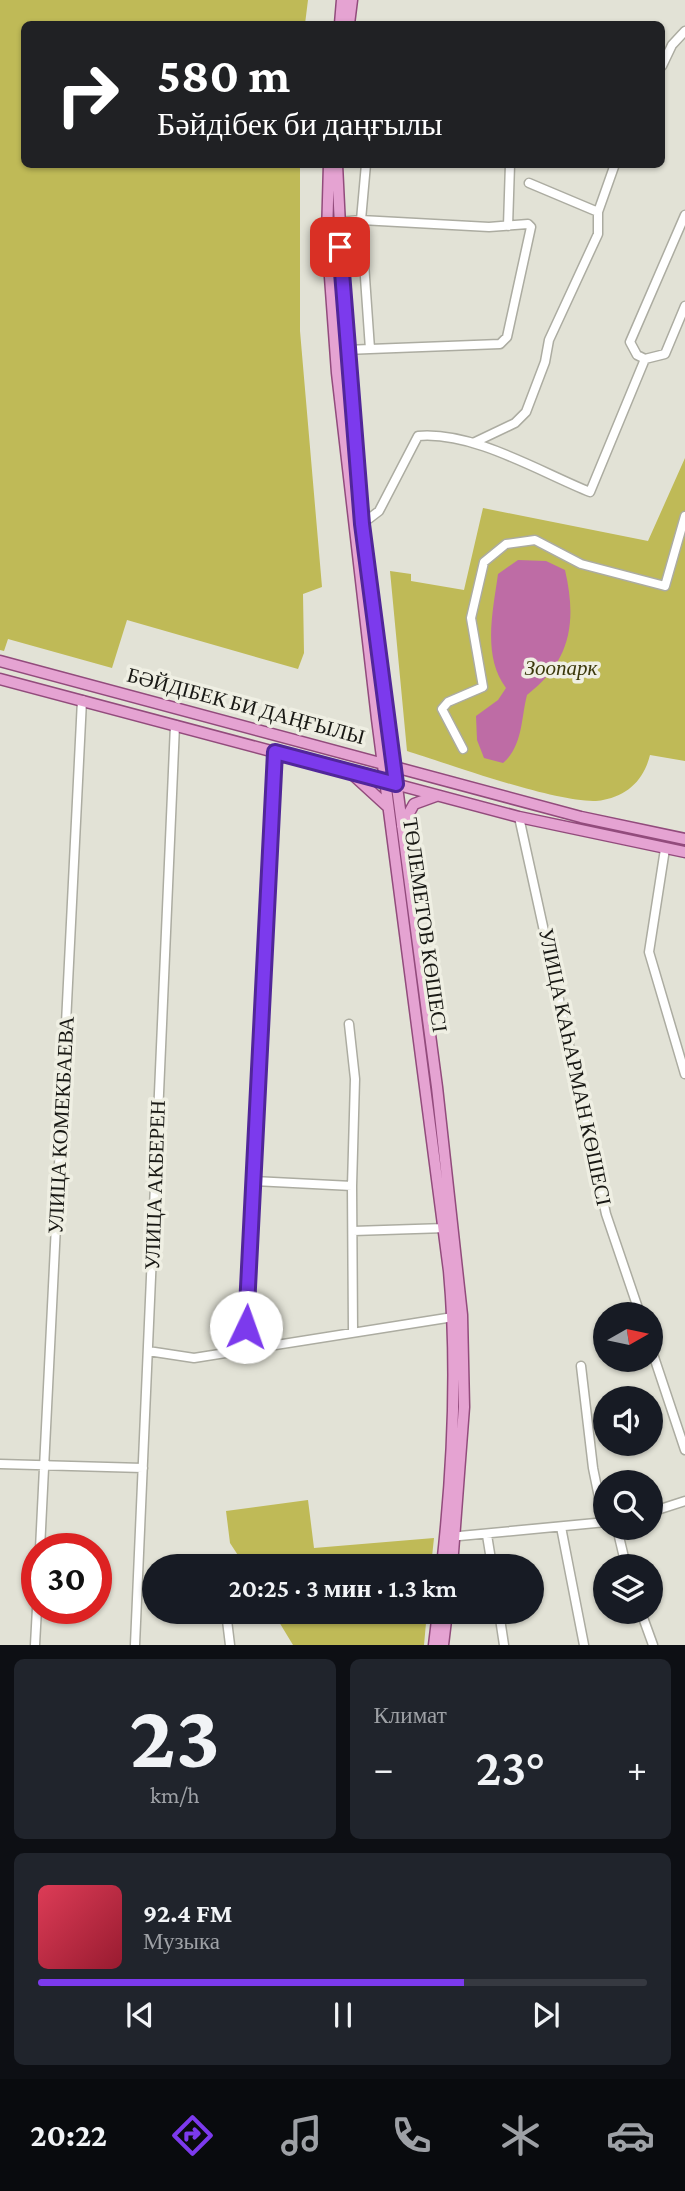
<!DOCTYPE html>
<html lang="ru">
<meta charset="utf-8">
<style>
:root{--surface:#171b24;--page:#20242c;--text:#f1f3f6;--muted:#9ea1a6;--line:#363941;--accent:#7c3aed}
body{margin:0;font-family:"Crimson Pro",serif;background:var(--page);color:var(--text);height:100vh;display:flex;flex-direction:column;font-size:26px;white-space:nowrap}
*{box-sizing:border-box;margin:0}
p{font-size:23px;color:var(--muted)}
.icon{flex:none;width:38px;height:38px;fill:none;stroke:currentColor;stroke-width:2;stroke-linecap:round;stroke-linejoin:round}
.map{position:relative;height:1645px;overflow:hidden}
.sheet{display:flex;flex-direction:column;gap:14px;padding:14px;background:#0d0f14;flex:1}
.sheet>*{flex:none}
.guide{position:absolute;left:21px;top:21px;width:644px;height:147px;border-radius:10px;box-shadow:0 2px 5px #0004;background:#202124;color:#fff;overflow:hidden}
.needle{width:46px;rotate:81deg}
.controls{position:absolute;left:593px;top:1302px;display:grid;gap:14px}
.controls a{display:grid;place-items:center;width:70px;height:70px;border-radius:50%;background:var(--surface);box-shadow:0 2px 5px #0004;font-size:35px}
.speed{position:absolute;left:21px;top:1533px;display:flex;gap:14px;font-size:35px;font-weight:700;text-align:center}
.speed>*{display:grid;place-content:center;width:91px;height:91px;border-radius:50%;background:var(--surface);box-shadow:0 2px 5px #0004;line-height:1}
.speed .limit{border:10px solid #d22;background:#fff;color:#111}
.pin{position:absolute;display:grid;place-items:center;width:60px;height:60px;color:#fff;margin:-30px;border-radius:14px;box-shadow:0 4px 10px #0006}
.me{position:absolute;width:77px;margin:-38px;rotate:3deg;stroke-linejoin:round;filter:drop-shadow(0 0 5px #0008)}
.turn{display:flex;align-items:center;gap:24px;height:147px;padding:0 21px;font-size:32px}
.turn .icon{width:91px;height:91px;stroke-width:2.5}
.turn b{display:block;font-size:49px;line-height:60px}
.big{font-size:52px;font-weight:600;line-height:1.1}
.sheet .widget{flex:1;display:flex;flex-direction:column;justify-content:center;gap:10px;min-width:0;padding:0 24px;border-radius:10px;background:var(--page)}
.sheet .dial{align-items:center;gap:0}
.dial b{font-size:91px;line-height:1}
.song{display:flex;align-items:center;gap:21px}
.cover{width:84px;height:84px;border-radius:10px;background:linear-gradient(135deg,hsl(350 70% 55%),hsl(350 70% 35%))}
.played{height:7px;border-radius:4px;background:linear-gradient(90deg,var(--accent) 70%,var(--line) 70%)}
.keys{display:flex;justify-content:space-around;direction:ltr}
.heat{display:flex;justify-content:space-between;align-items:center;font-size:38px;direction:ltr}
.sheet .tiles{flex:1;display:grid;gap:14px;grid-template-columns:1fr 1fr}
.widget:last-child{grid-column:span 2}
.trip{position:absolute;left:142px;top:1554px;width:402px;height:70px;border-radius:35px;background:var(--surface);box-shadow:0 2px 5px #0004;font-weight:600;line-height:70px;text-align:center}
.tabs{display:flex;height:112px;justify-content:space-around;align-items:center;background:#090b0e;color:var(--muted)}
.tabs .icon{width:49px;height:49px}
.tabs .selected{color:var(--accent)}
.tabs b{font-size:32px;color:var(--text)}
.map>svg:first-child{display:block}
.green{fill:#bfba57}
.water{fill:#be6ca5}
.lines{fill:none;stroke-linecap:round;stroke-linejoin:round}
.minor-casing{stroke:#acaca1;stroke-width:11}
.major-casing{stroke:#924b7c;stroke-width:13}
.minor{stroke:#fff;stroke-width:8}
.major{stroke:#e5a3d2;stroke-width:10}
.route-casing{stroke:#51269a;stroke-width:18}
.route{stroke:#7c3aed;stroke-width:12}
.labels{text-anchor:middle;dominant-baseline:central;stroke-width:7;stroke-linejoin:round;paint-order:stroke}
.park-label{font-size:21px;font-style:italic;fill:#3b380b;stroke:#efefe3}
.street-label{font-size:21px;fill:#181814;stroke:#efefe3}
</style>
<div class="map">
<svg width="685" height="1645" viewBox="0 0 685 1645">
<rect width="100%" height="100%" fill="#e2e2d6"/>
<!-- green -->
<path class="green" d="M 0,0 L 308,0 L 305,24 L 24,24 L 24,164 L 300,165 L 300,331 L 322,587 L 303,594 L 304,653 L 298,669 L 127,620 L 112,668 L 8,639 L 4,651 L 0,650 Z
M 685,458 L 685,761 L 650,755 C 644,779 629,795 603,800 C 569,808 446,763 407,751 L 390,571 L 411,574 L 411,581 L 464,590 L 483,508 L 648,541 Z
M 308,1500 L 314,1548 L 434,1538 L 431,1566 L 245,1566 L 230,1543 L 226,1511 Z
M 273,1612 L 427,1612 L 424,1645 L 293,1645 Z"/>
<!-- water -->
<path class="water" d="M 518,560 L 546,561 L 565,570 C 577,622 571,661 527,695 C 521,718 523,746 503,763 L 484,758 L 477,740 L 476,716 L 498,700 L 506,688 C 482,656 493,611 498,574 Z"/>
<g class="lines">
<!-- minor casing -->
<g class="minor-casing">
<path id="minor" d="M 662,66 L 672,45 L 685,31
M 529,183 L 598,212
M 685,215 L 630,342 L 637,355 L 645,359 L 665,354 L 685,306
M 361,220 L 489,227 L 528,224 L 531,227 L 507,337 L 500,344 L 370,349 Z
M 338,222 L 361,220 L 366,164
M 508,226 L 510,164
M 346,350 L 370,349
M 473,443 L 515,423 L 526,412 L 545,362 L 549,340 L 598,234 L 598,212 L 615,164
M 362,524 L 379,511 L 418,436 C 473,431 540,472 590,492 L 645,359
M 463,749 L 442,709 L 448,702 L 483,687 L 471,618 L 484,562 L 506,544 L 535,540 L 581,564 L 665,586 L 685,516
M 519,817 L 606,1214 L 640,1314
M 665,849 L 649,952 L 685,1074
M 349,1024 L 355,1079 L 352,1186
M 253,1181 L 352,1186 L 353,1331
M 353,1231 L 446,1228
M 651,1348 L 685,1450
M 148,1351 L 194,1358 L 453,1317
M 244,1351 L 275,752
M 581,1366 L 593,1468 L 604,1522
M 0,1464 L 143,1468
M 651,1512 L 685,1501
M 561,1527 L 584,1645
M 617,1528 L 626,1566
M 487,1535 L 492,1566
M 449,1537 L 606,1522
M 40,1549 L 82,700
M 226,1612 L 230,1645
M 499,1612 L 504,1645
M 641,1612 L 653,1645
M 35,1645 L 37,1608
M 135,1645 L 175,725"/>
</g>
<!-- major casing -->
<g class="major-casing">
<path id="major" d="M 340,24 L 342,0
M 349,24 L 352,0
M 329,164 L 327,236 L 337,373 L 377,719 L 449,1271 C 458,1370 453,1467 442,1566
M 337,164 L 346,350 L 362,524 L 437,1087 L 462,1315 L 464,1407 L 452,1566
M 0,661 L 581,817 L 685,839
M 0,679 L 519,817 L 685,852
M 352,774 L 387,806
M 402,826 L 414,804 L 436,796
M 434,1645 L 438,1612
M 443,1645 L 447,1612"/>
</g>
<!-- minor -->
<use href="#minor" class="minor"/>
<!-- major -->
<use href="#major" class="major"/>
</g>
<g class="lines">
<!-- route casing -->
<g class="route-casing">
<path id="route" d="M 246,1327 L 275,752 L 396,784 L 362,524 L 340,247"/>
</g>
<!-- route -->
<use href="#route" class="route"/>
</g>
<g class="labels">
<!-- park labels -->
<g class="park-label">
<text x="561" y="668">Зоопарк</text>
</g>
<!-- street labels -->
<g class="street-label">
<text transform="translate(246 706) rotate(15)">БӘЙДІБЕК БИ ДАҢҒЫЛЫ</text>
<text transform="translate(425 925) rotate(82)">ТӨЛЕМЕТОВ КӨШЕСІ</text>
<text transform="translate(575 1067) rotate(78)">УЛИЦА КАҺАРМАН КӨШЕСІ</text>
<text transform="translate(61 1125) rotate(-87)">УЛИЦА КОМЕКБАЕВА</text>
<text transform="translate(155 1185) rotate(-88)">УЛИЦА АКБЕРЕН</text>
</g>
</g>
</svg>
<div class="controls">
<a><svg class="needle" viewBox="-14 -14 28 28"><path d="M0-13l5 13h-10z" fill="#e53935"/><path d="M0 13l5-13h-10z" fill="#9ea1a6"/></svg></a>
<a><svg class="icon" aria-label="sound" viewBox="0 0 24 24"><path d="M4 9h4l5-4v14l-5-4H4zM17 9q2 3 0 6"/></svg></a>
<a><svg class="icon" aria-label="search" viewBox="0 0 24 24"><circle cx="10" cy="10" r="6"/><path d="M15 15l6 6"/></svg></a>
<a><svg class="icon" aria-label="layers" viewBox="0 0 24 24"><path d="M12 4l9 5-9 5-9-5zM3 14l9 5 9-5"/></svg></a>
</div>
<div class="speed"><div class="limit">30</div></div>
<div class="pin" style="left:340px;top:247px;background:#d93025"><svg class="icon" aria-label="arrive" viewBox="0 0 24 24"><path d="M6 21V4h12l-3 4 3 4H6"/></svg></div>
<svg class="me" style="left:246px;top:1327px" viewBox="-20 -20 40 40"><circle r="19" fill="#fff"/><path d="M0-13L10 11 0 6-10 11z" fill="#7c3aed"/></svg>
<div class="trip">20:25 · 3 мин · 1.3 km</div>
<div class="guide">
<div class="turn"><svg class="icon" aria-label="right" viewBox="0 0 24 24"><path d="M7 20v-9h11M14 6l5 5-5 5"/></svg><div><b>580 m</b>Бәйдібек би даңғылы</div></div>
</div>
</div>
<section class="sheet">
<div class="tiles">
<div class="widget dial"><b>23</b><p>km/h</p></div>
<div class="widget"><p>Климат</p>
<div class="heat"><a>−</a><b class="big">23°</b><a>+</a></div>
</div>
<div class="widget">
<div class="song"><i class="cover"></i><div><b>92.4 FM</b><p>Музыка</p></div></div>
<div class="played"></div>
<div class="keys"><svg class="icon" aria-label="previous" viewBox="0 0 24 24"><path d="M18 5L8 12l10 7zM5 5v14"/></svg><svg class="icon" aria-label="pause" viewBox="0 0 24 24"><path d="M8 5v14M16 5v14"/></svg><svg class="icon" aria-label="next" viewBox="0 0 24 24"><path d="M6 5l10 7-10 7zM19 5v14"/></svg></div>
</div>
</div>
</section>
<nav class="tabs">
<b>20:22</b>
<svg class="icon selected" aria-label="directions" viewBox="0 0 24 24"><path d="M12 3l9 9-9 9-9-9zM9 14v-3h6M13 9l2 2-2 2"/></svg>
<svg class="icon" aria-label="music" viewBox="0 0 24 24"><path d="M9 18V5l10-2v13"/><circle cx="6" cy="18" r="3"/><circle cx="16" cy="16" r="3"/></svg>
<svg class="icon" aria-label="phone" viewBox="0 0 24 24"><path d="M5 4h4l2 5-3 2q2 4 5 5l2-3 5 2v4C11 20 4 13 5 4z"/></svg>
<svg class="icon" aria-label="climate" viewBox="0 0 24 24"><path d="M12 3v18M4 7l16 10M4 17L20 7"/></svg>
<svg class="icon" aria-label="car" viewBox="0 0 24 24"><path d="M5 17H2v-5l4-1 3-4h7l3 4 3 1v5h-3M9 17h6M6 11h13"/><circle cx="7" cy="17" r="2"/><circle cx="17" cy="17" r="2"/></svg>
</nav>
